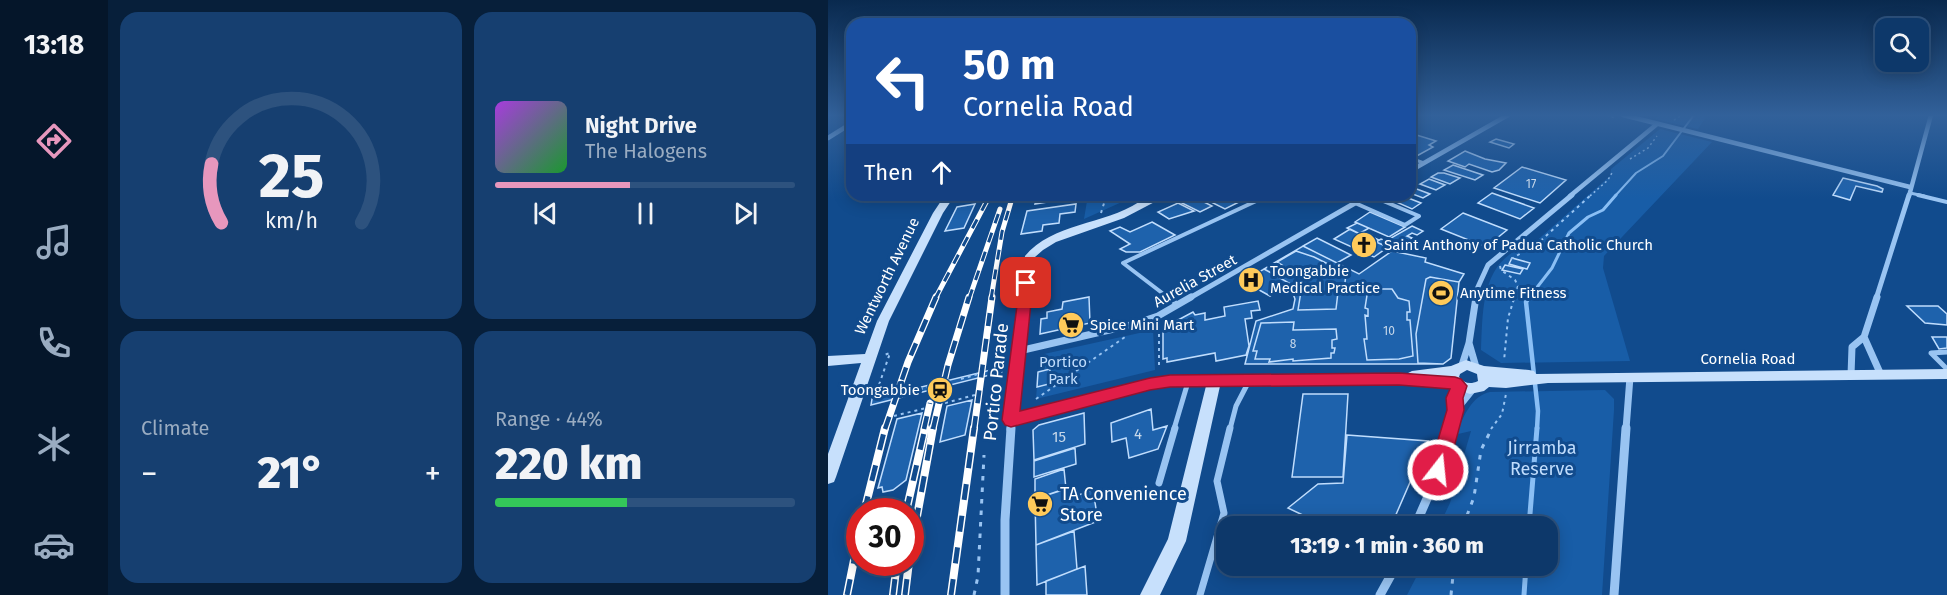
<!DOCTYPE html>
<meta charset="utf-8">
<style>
:root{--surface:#0d386a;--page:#163f70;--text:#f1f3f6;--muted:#9aacc1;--line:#2d527e;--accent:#e797bd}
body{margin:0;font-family:"Fira Sans",sans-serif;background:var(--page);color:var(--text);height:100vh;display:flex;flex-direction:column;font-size:22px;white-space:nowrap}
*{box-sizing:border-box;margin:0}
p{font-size:20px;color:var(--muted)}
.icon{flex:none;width:33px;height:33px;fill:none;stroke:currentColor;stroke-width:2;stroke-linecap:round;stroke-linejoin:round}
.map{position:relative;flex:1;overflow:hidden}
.panel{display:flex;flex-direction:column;gap:12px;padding:12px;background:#071f3a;width:720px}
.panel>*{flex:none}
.guide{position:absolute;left:18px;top:18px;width:570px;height:183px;border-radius:18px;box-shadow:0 3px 15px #0003,0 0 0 2px var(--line);background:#1a4fa0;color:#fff;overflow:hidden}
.fabs{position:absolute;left:1047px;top:18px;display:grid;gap:12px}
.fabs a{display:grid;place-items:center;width:54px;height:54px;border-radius:12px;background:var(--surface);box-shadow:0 3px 15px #0003,0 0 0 2px var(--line);font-size:30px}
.speed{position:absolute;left:18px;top:498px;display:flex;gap:12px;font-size:30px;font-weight:700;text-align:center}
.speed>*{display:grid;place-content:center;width:78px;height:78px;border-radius:50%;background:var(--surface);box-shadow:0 3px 15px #0003,0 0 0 2px var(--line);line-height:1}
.speed .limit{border:9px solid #d22;background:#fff;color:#111}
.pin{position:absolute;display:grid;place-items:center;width:51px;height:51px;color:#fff;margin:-26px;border-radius:12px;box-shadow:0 3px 9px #0006}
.me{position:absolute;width:66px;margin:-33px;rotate:16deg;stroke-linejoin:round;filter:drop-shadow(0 0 4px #0008)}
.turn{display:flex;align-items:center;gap:21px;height:126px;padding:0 18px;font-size:27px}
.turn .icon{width:78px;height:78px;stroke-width:2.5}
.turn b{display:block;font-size:42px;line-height:51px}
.then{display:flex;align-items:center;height:57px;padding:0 18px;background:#0003;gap:12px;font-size:22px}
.big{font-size:45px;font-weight:800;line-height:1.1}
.panel .tile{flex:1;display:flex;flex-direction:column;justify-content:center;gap:9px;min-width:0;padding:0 21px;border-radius:18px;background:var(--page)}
.panel .dial{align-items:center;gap:0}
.dial svg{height:156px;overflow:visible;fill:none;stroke:var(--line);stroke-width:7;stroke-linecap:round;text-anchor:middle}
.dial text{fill:var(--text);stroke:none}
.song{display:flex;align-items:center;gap:18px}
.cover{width:72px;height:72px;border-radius:9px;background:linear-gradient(135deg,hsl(280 70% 55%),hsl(130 70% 35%))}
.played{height:6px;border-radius:3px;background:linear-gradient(90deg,var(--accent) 45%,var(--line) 45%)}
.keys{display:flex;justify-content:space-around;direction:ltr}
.heat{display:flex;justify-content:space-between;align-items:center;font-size:33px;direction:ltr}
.charge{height:9px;border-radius:4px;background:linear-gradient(90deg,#34c759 44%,var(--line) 0)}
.panel .tiles{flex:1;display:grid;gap:12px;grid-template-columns:repeat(2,1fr)}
.trip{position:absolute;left:388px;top:516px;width:342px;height:60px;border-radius:18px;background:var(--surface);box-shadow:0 3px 15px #0003,0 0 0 2px var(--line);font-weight:800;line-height:60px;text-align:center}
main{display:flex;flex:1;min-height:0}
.menu{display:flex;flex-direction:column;width:108px;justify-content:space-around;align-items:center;background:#05162a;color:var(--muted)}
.menu .icon{width:42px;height:42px}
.menu .selected{color:var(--accent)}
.menu b{font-size:27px;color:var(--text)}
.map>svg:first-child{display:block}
.green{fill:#185da7}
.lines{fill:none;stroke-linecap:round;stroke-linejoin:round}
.stream-far3{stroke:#8abff5;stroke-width:2}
.stream-far2{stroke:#8abff5;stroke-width:3}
.stream-far1{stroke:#8abff5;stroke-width:4.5}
.stream{stroke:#8abff5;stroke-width:5}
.building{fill:#1e62ac;stroke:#c0ddfd;stroke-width:1.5}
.path-far2{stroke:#99c4f2;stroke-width:1.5;stroke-dasharray:2 3;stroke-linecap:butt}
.path-far1{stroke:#99c4f2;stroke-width:2;stroke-dasharray:3 4;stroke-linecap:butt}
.path{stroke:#99c4f2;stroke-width:3;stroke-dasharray:4.5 7;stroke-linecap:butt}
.lane-far3{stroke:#99c4f2;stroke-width:3}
.lane-far2{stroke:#99c4f2;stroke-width:4}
.lane-far1{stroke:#99c4f2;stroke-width:5}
.lane{stroke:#99c4f2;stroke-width:7}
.street-far3{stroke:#99c4f2;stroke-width:4.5}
.street-far2{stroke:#99c4f2;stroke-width:5}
.street-far1{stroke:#99c4f2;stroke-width:7}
.street{stroke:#99c4f2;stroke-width:9}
.secondary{fill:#c7e0fc;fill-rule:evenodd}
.rail-far2-casing{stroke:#fff;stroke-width:5}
.rail-far1-casing{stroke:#fff;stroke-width:7}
.rail-casing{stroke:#fff;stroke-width:8}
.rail-far2{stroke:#114b8d;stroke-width:3;stroke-dasharray:10;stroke-linecap:butt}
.rail-far1{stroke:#114b8d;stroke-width:4.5;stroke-dasharray:13;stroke-linecap:butt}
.rail{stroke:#114b8d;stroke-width:5;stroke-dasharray:16;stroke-linecap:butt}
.route{fill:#e11d48;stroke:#92132f;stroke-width:1.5}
.labels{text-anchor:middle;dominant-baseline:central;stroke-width:6;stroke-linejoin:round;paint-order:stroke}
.number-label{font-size:12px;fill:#c7d8ea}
.poi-label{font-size:15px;fill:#fff;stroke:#114b8d;text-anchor:start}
.street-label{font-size:15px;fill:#fff;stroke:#114b8d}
.park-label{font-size:15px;fill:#c0ddfd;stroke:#114b8d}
.near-number-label{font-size:15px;fill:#c7d8ea}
.near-street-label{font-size:18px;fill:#fff;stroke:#114b8d}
.near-park-label{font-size:18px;fill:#c0ddfd;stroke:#114b8d}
.near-poi-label{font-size:18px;fill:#fff;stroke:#114b8d;text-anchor:start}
</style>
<main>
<nav class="menu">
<b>13:18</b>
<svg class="icon selected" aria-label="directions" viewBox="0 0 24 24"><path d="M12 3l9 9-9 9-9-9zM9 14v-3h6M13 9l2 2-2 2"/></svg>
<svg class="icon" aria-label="music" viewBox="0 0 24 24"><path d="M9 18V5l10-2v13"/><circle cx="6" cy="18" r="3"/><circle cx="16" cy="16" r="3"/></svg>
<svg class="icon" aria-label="phone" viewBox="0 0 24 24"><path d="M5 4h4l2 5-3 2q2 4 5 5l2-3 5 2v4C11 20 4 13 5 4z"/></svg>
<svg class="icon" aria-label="climate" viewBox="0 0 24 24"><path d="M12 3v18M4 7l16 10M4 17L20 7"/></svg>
<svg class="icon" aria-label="car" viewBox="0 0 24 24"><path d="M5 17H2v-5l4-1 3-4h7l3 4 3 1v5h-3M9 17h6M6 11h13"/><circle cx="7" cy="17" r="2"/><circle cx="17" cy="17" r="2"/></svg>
</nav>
<section class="panel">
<div class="tiles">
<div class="tile dial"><svg viewBox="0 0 100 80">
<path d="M14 69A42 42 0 1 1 86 69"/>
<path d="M14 69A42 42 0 0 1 9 39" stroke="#e797bd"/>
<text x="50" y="56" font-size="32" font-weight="700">25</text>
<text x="50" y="72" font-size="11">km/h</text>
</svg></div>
<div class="tile">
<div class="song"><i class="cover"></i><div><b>Night Drive</b><p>The Halogens</p></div></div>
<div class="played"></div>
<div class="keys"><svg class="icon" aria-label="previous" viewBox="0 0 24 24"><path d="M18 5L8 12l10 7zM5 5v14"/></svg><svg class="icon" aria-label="pause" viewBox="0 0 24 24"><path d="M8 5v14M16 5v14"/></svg><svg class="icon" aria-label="next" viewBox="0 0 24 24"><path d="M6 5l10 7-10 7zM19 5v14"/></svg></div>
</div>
<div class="tile"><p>Climate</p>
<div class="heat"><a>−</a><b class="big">21°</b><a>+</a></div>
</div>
<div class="tile"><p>Range · 44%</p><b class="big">220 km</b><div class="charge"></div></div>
</div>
</section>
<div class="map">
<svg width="1119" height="595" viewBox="0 0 1119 595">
<rect width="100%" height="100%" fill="#114b8d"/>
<!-- green -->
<path class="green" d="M 831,115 L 879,115 L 870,129 L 827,119 Z
M 832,129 L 884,142 L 776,256 L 775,268 L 802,361 L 673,363 L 653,350 C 655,306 653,257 705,244 L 782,176 L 783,169 Z
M 260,195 L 305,195 L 305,197 L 256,219 Z
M 325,330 L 327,370 L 208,399 L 210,372 L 216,354 Z
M 777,390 L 786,399 L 786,410 L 774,595 L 579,595 L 594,566 L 720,566 L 720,526 L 611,526 L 622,503 L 643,431 L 630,434 L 630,431 C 635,416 645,395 662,392 Z"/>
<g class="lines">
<!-- stream-far3 -->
<path class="stream-far3" d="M 787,196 L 808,173 L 835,156 L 866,115"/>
<!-- stream-far2 -->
<path class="stream-far2" d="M 700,299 L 724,268 L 741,233 L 760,217 L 775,210 L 788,195"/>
<!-- stream-far1 -->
<path class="stream-far1" d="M 701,297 L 698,302 L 710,411 L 709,429"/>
<!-- stream -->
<path class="stream" d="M 701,526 L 709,428
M 696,595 L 698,566"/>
</g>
<!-- building -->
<path class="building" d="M 582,133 L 608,141 L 601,145 L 605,147 L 587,157 L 582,156 Z
M 668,139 L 686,144 L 681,148 L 662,142 Z
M 637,151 L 657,159 L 678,163 L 671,170 L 664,172 L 641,164 L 637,167 L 620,161 Z
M 625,165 L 655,175 L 647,180 L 616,170 Z
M 694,167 L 738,180 L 712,203 L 666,188 Z
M 610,173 L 616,173 L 632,178 L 622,184 L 603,177 Z
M 1015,178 L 1049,186 L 1055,189 L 1054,192 L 1028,186 L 1022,200 L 1005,195 Z
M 601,179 L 617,185 L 608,190 L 592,184 Z
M 586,188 L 602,194 L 595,198 L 582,193 Z
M 664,193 L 706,208 L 692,219 L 650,203 Z
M 209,195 L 249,195 L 249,197 L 207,204 Z
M 362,195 L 384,206 L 372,212 L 350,201 Z
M 369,195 L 425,195 L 397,209 Z
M 575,196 L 593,203 L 584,209 L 566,201 Z
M 350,203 L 366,211 L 341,219 L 330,212 Z
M 147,204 L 136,228 L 117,231 L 129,207 Z
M 248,204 L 247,212 L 232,214 L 231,223 L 215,225 L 214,231 L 193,234 L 199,211 Z
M 542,212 L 577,227 L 561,237 L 527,222 Z
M 635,213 L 679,230 L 658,247 L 613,229 Z
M 324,222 L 347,235 L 312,252 L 298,252 L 292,249 L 302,244 L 282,231 L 292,227 L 302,232 Z
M 529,223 L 541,228 L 534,232 L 551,240 L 548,242 L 519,228 Z
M 584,226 L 595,231 L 589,235 L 584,233 L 579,236 L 584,238 L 566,250 L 548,242 L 553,239 L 558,241 Z
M 522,229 L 548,242 L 560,247 L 546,257 L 506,239 Z
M 489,238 L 523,255 L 509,263 L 475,246 Z
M 475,246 L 531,274 L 564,251 L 598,258 L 597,262 L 636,274 L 631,282 L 623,358 L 615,364 L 417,364 L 428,321 L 465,309 L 467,299 L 461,283 L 436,269 Z
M 468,251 L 486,257 L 518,273 L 516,292 L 510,292 L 508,309 L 470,310 L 475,279 L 451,266 L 454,265 L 449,262 Z
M 684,258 L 702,263 L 699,269 L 681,264 Z
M 677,265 L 695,269 L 692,274 L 674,270 Z
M 436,269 L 461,283 L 442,296 L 415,281 Z
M 602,277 L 631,282 L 623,358 L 615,364 L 590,363 L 588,334 L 598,279 Z
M 540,289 L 564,289 L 570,298 L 581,301 L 582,312 L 579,312 L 579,320 L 582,320 L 585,356 L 571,359 L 539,360 L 536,339 L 539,339 L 537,315 L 540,316 L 540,309 L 537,308 Z
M 261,297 L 262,323 L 212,334 L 213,319 L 219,318 L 219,312 L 234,309 L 235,302 Z
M 430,301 L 432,310 L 423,311 L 424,318 L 417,319 L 421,346 L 418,355 L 388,361 L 387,353 L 339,362 L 339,358 L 335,359 L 335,328 L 365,312 L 367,315 L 377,313 L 377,320 L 397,316 L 396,307 Z
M 1079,306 L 1110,306 L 1119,314 L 1119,325 L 1097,323 Z
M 466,322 L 465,330 L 508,329 L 509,339 L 504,340 L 504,348 L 507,348 L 506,353 L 503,353 L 503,358 L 465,361 L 465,359 L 441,362 L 442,359 L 427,359 L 429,351 L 425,351 L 433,323 Z
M 1104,337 L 1119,337 L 1119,348 L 1111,349 Z
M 175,367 L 174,372 L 43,405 L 44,399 Z
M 222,369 L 221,384 L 209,387 L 210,372 Z
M 475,394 L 520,394 L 515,477 L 464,477 Z
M 144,400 L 137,435 L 112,442 L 119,406 Z
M 323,409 L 325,430 L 339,426 L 330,449 L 301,458 L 298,438 L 284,442 L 283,423 Z
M 94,413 L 78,480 L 65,490 L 55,492 L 54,487 L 50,488 L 69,419 Z
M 256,413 L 257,444 L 206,460 L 205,430 L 211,425 Z
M 519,435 L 600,441 L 563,526 L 498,526 L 460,508 L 490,484 L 515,483 Z
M 247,448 L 248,464 L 206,477 L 206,461 Z
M 236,469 L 238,489 L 207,499 L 207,479 Z
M 239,488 L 239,499 L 265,490 L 270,521 L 208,545 L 207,499 Z
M 246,531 L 249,569 L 209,585 L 208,545 Z
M 257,566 L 259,595 L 218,595 L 218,581 Z"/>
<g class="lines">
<!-- path-far2 -->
<path class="path-far2" d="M 779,115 L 787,118
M 846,120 L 854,115
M 802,159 L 820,148 L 829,136
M 762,196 L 780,180 L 785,171"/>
<!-- path-far1 -->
<path class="path-far1" d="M 273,213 L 277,200 L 282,195
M 683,259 L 709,244 L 763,195
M 672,266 L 673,270 L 687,280 L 690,286 L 680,318 L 676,361
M 331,327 L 331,369
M 133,379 L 150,374
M 85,391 L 104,386
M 43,396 L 51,385 L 62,353 L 56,355
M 208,399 L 297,337
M 117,403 L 147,395
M 66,416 L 98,408
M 663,429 L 674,414 L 678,394"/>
<!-- path -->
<path class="path" d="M 635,526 L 646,497 L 653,450 L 664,428
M 146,595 L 150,576 L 156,455
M 623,595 L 626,566"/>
<!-- lane-far3 -->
<path class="lane-far3" d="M 582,158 L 596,163
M 1082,193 L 1096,196
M 541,195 L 545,196
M 438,196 L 441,195"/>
<!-- lane-far2 -->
<path class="lane-far2" d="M 1090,195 L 1119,202
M 527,203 L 577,225 L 591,216 L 541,195
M 342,299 L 295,263 L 441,195"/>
<!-- lane-far1 -->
<path class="lane-far1" d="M 340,297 L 350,305
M 1119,352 L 1103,353 L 1119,369
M 346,429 L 360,382
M 402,429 L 408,406 L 421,381"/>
<!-- lane -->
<path class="lane" d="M 331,483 L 347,428
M 372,595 L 396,513 L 389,481 L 402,428"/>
<!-- street-far3 -->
<path class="street-far3" d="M 795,115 L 1082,187
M 0,138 L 24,123
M 582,171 L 680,115
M 538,196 L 541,195
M 742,196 L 829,124
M 1081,196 L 1103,115"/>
<!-- street-far2 -->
<path class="street-far2" d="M 360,299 L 541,195
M 648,299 L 649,289 L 660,265 L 744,195
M 1048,299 L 1081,195"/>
<!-- street-far1 -->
<path class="street-far1" d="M 1049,297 L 1036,337 L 1053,375
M 641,343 L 648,367
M 191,351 L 303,325 L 330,316 L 363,297
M 634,365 L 641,343 L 648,297
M 1023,375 L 1024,347 L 1036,337
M 628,410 L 645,389
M 182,429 L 183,420
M 623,429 L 631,386
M 798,429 L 802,377"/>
<!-- street -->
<path class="street" d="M 587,526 L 605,485 L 624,428
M 177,595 L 177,520 L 183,428
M 552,595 L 568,566
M 786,595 L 798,428"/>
<!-- secondary -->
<path class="secondary" d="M 117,195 L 127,195 L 115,213 L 61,321 L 8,477 L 6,482 L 0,484 L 0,454 L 33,363 L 0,366 L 0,356 L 37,354 L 49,321 L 105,213 Z
M 326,195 L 340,195 L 296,218 L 228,242 L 215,250 L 207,257 L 191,412 L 322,379 L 342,376 L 578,374 L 584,371 L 623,366 L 638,360 L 656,366 L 701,370 L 706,371 L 708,374 L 1119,369 L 1119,379 L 720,383 L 678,388 L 661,387 L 656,391 L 642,394 L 624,388 L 571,384 L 392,386 L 358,541 L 332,595 L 312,595 L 340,539 L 378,386 L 342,386 L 322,389 L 183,426 L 178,424 L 175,420 L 197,256 C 224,223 276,225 311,202 L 308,200 L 310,198 ZM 639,370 L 649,374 L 650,381 C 642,385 636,383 631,377 L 632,374 Z"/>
<!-- rail-far2 casing -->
<g class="rail-far2-casing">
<path id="rail-far2" d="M 107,299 L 162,195
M 141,299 L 172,209
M 163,299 L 174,232 L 185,195"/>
</g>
<!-- rail-far1 casing -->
<g class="rail-far1-casing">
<path id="rail-far1" d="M 57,429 L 80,362 L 108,297
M 96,429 L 102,403
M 105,429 L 120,365 L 141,297
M 146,429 L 164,297"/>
</g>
<!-- rail casing -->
<g class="rail-casing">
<path id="rail" d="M 36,512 L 57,428
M 78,512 L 97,428
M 82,555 L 105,428
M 19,595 L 32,530
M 65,595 L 69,562
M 77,595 L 81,562
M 123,595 L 146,428"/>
</g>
<!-- rail-far2 -->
<use href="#rail-far2" class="rail-far2"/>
<!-- rail-far1 -->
<use href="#rail-far1" class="rail-far1"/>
<!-- rail -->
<use href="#rail" class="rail"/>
</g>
<!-- sky -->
<linearGradient id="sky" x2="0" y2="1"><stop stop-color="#09294e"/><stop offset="0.58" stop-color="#32619a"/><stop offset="1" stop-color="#32619a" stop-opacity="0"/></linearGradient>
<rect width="1119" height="199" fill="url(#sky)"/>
<!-- route -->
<path class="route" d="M 198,279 L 205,283 L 192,411 L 322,378 L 342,375 L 571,373 L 627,377 L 633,379 L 639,386 L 635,398 L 636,410 L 620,470 L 617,476 L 610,478 L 604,476 L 601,470 L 619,410 L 618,398 L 622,389 L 571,385 L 342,387 L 322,390 L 183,427 L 177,425 L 174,420 L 192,283 Z"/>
<!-- icons -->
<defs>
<g id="church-disc" transform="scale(1.35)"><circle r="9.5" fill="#ffca5a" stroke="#114b8d"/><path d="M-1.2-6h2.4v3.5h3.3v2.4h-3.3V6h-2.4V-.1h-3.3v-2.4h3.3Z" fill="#111"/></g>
<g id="hospital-disc" transform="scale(1.35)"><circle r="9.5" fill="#ffca5a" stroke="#114b8d"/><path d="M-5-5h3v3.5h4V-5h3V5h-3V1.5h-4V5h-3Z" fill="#111"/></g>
<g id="stadium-disc" transform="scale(1.35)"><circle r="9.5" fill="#ffca5a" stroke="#114b8d"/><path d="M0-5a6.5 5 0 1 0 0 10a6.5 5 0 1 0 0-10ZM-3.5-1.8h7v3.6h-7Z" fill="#111"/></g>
<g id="supermarket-disc" transform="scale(1.35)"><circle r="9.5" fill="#ffca5a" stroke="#114b8d"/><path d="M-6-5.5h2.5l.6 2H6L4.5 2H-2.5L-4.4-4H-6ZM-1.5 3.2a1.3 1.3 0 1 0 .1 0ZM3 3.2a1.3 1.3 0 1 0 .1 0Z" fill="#111"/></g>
<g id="station-disc" transform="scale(1.35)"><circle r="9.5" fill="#ffca5a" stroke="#114b8d"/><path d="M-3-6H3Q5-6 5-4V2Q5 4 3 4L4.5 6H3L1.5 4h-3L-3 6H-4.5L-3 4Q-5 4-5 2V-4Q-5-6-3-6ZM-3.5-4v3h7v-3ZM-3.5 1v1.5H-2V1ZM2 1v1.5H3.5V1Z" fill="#111"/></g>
</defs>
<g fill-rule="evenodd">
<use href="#church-disc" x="536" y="245"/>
<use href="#hospital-disc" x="423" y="280"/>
<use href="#stadium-disc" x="613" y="293"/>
<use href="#supermarket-disc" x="243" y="325"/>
<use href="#station-disc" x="112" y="390"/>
<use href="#supermarket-disc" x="212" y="504"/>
</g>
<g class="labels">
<!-- number labels -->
<g class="number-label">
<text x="703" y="184">17</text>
<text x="561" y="331">10</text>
<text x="465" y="344">8</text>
</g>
<!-- poi labels -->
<g class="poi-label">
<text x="556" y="245">Saint Anthony of Padua Catholic Church</text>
<text x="442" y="271">Toongabbie<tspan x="442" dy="17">Medical Practice</tspan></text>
<text x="632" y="293">Anytime Fitness</text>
<text x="262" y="325">Spice Mini Mart</text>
<text x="92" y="390" text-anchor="end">Toongabbie</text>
</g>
<!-- street labels -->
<g class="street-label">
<text transform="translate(59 276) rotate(-64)">Wentworth Avenue</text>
<text transform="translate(367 281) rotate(-29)">Aurelia Street</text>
<text x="920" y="359">Cornelia Road</text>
</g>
<!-- park labels -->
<g class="park-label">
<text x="235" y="362">Portico<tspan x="235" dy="17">Park</tspan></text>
</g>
<!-- near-number labels -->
<g class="near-number-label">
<text x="310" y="434">4</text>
<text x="231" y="437">15</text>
</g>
<!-- near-street labels -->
<g class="near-street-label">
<text transform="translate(168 382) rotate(-84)">Portico Parade</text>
</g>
<!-- near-park labels -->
<g class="near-park-label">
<text x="714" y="448">Jirramba<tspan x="714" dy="21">Reserve</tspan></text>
</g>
<!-- near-poi labels -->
<g class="near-poi-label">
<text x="232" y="494">TA Convenience<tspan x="232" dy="21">Store</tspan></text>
</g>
</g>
</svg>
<div class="fabs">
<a><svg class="icon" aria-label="search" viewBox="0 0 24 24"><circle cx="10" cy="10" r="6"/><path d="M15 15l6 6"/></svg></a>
</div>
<div class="speed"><div class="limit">30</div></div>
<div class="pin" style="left:198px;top:283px;background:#d93025"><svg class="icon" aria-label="arrive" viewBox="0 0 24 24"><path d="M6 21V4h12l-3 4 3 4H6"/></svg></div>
<svg class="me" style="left:610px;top:470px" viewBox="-20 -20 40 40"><circle r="17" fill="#e11d48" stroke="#fff" stroke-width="3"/><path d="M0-11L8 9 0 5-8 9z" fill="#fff"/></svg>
<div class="trip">13:19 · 1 min · 360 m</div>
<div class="guide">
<div class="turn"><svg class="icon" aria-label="left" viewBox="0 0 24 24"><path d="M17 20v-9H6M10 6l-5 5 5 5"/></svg><div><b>50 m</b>Cornelia Road</div></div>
<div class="then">Then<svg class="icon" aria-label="ahead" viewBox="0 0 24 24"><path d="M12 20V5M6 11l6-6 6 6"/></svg></div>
</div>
</div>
</main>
